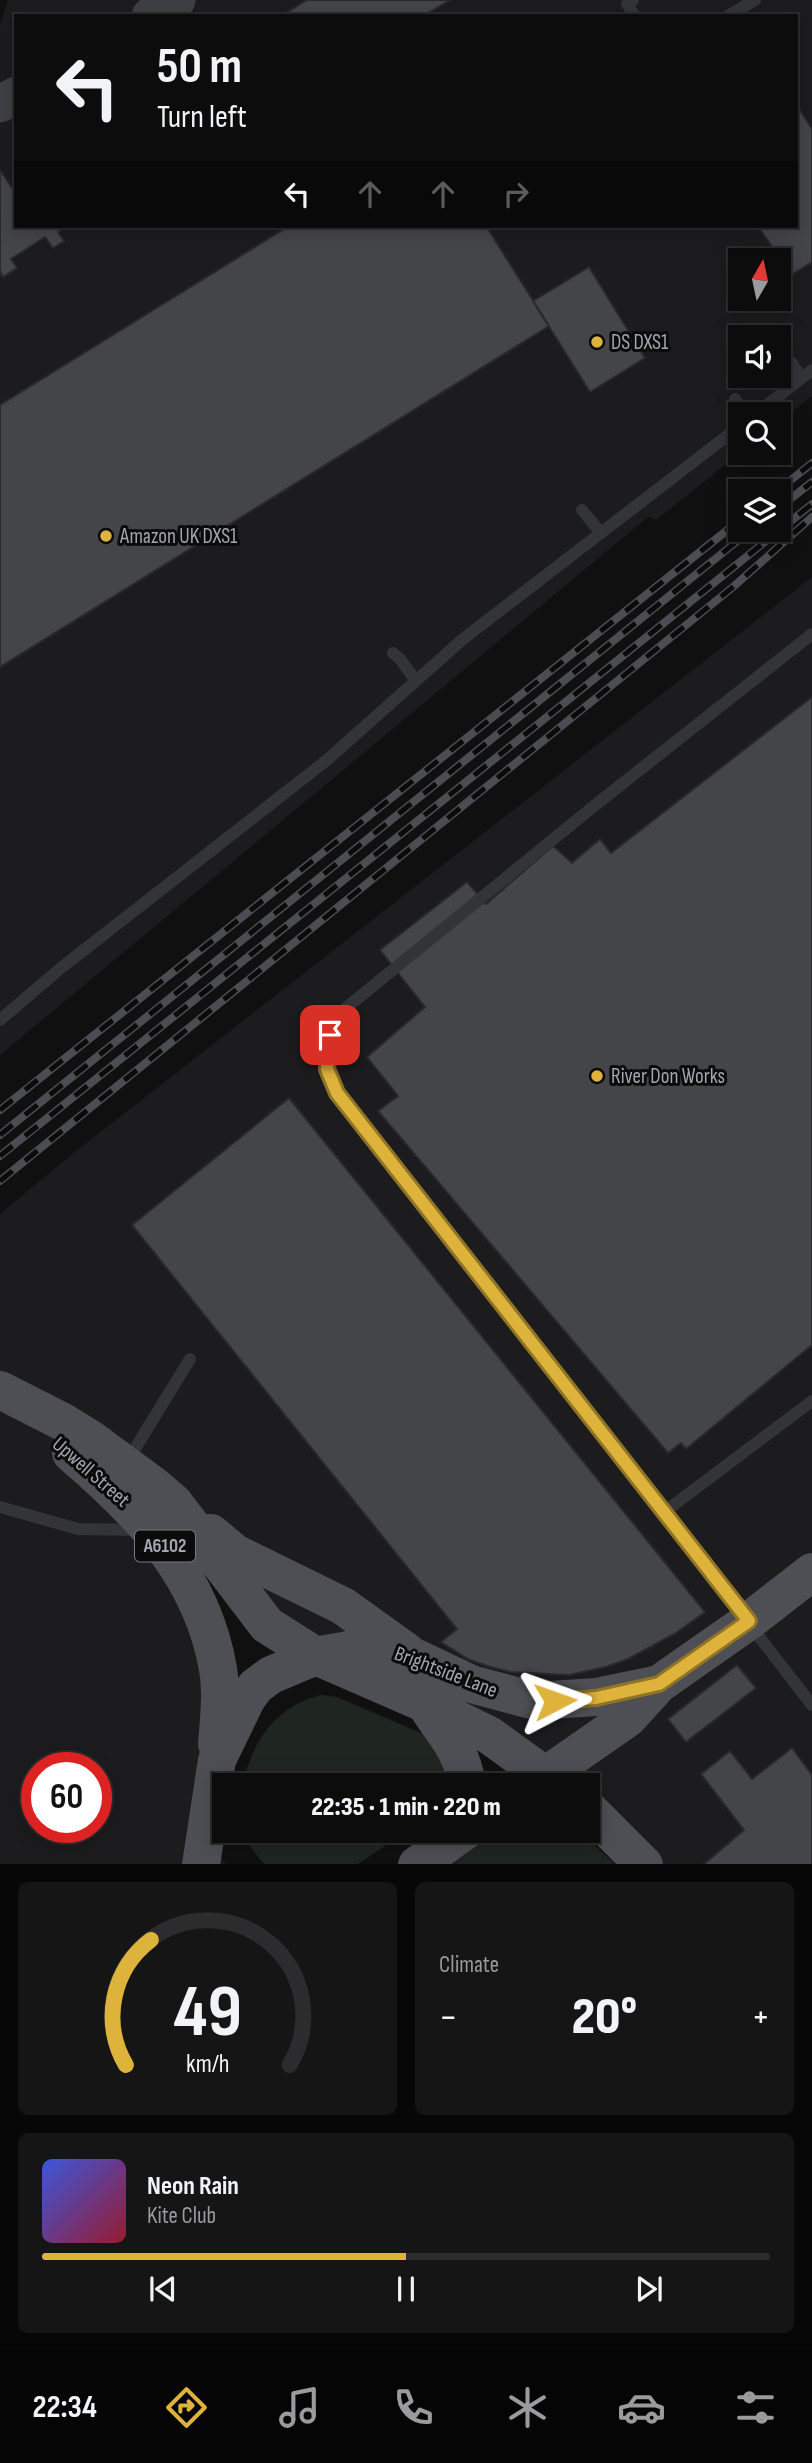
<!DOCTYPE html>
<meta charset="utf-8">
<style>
:root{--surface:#0c0c0d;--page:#151516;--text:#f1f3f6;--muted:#9a9b9d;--line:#2c2c2e;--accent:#deb33b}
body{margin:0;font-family:"Sofia Sans Condensed",sans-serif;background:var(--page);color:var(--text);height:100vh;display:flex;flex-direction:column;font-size:26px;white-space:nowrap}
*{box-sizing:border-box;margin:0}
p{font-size:23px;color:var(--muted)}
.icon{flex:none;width:38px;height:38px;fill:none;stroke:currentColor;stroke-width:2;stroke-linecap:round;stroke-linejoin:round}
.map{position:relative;height:1864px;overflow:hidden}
.panel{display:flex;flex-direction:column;gap:18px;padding:18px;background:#070707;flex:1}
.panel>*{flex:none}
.hud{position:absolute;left:14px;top:14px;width:784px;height:214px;border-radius:0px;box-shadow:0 4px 18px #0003,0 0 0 2px var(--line);background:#0c0c0d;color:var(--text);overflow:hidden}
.needle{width:46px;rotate:9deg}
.controls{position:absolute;left:728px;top:248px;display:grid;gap:14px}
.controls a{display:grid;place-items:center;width:63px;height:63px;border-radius:0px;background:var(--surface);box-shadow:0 4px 18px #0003,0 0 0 2px var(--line);font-size:35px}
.speed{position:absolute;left:21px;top:1752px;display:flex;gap:14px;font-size:35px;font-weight:700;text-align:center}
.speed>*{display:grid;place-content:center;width:91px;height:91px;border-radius:50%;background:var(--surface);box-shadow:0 4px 18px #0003,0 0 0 2px var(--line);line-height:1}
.speed .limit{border:10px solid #d22;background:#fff;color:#111}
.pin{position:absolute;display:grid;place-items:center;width:60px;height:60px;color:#fff;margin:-30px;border-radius:14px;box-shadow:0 4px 10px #0006}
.me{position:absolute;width:77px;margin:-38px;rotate:86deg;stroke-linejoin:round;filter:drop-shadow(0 0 5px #0008)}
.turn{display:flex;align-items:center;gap:24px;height:147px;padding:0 28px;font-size:32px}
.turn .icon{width:91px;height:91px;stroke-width:2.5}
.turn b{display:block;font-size:49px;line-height:60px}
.lanes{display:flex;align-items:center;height:66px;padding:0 28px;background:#0003;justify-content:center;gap:35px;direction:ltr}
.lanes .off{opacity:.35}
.big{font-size:52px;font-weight:800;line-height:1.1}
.panel .widget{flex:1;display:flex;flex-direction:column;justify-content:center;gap:10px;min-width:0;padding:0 24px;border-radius:10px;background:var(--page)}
.panel .dial{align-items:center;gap:0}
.dial svg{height:182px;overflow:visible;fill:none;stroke:var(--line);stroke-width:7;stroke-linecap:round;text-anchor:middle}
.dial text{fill:var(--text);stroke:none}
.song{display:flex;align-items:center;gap:21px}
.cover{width:84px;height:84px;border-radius:10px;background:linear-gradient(135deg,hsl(230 70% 55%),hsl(350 70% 35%))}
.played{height:7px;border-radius:4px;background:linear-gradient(90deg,var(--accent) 50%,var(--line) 50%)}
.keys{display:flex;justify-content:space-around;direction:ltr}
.heat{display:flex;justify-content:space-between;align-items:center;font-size:38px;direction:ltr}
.panel .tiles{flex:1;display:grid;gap:18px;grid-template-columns:1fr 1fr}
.widget:last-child{grid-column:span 2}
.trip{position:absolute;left:212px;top:1773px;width:388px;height:70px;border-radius:0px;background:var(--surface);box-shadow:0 4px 18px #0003,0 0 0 2px var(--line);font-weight:800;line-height:70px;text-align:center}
.tab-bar{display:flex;height:112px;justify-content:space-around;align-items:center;background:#050505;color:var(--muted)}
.tab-bar .icon{width:49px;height:49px}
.tab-bar .current{color:var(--accent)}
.tab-bar b{font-size:32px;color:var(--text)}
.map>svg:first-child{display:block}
.built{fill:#1c1c1e;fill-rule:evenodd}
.green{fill:#1f2520}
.building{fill:#444549;stroke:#2a2a2d;stroke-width:2}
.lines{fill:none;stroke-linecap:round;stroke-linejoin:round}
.lane{stroke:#333438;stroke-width:12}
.secondary{stroke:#3f4045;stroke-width:37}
.primary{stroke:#4e4f54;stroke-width:38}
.rail-casing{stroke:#4c4d52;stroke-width:8}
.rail{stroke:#0b0b0c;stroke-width:5;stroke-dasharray:16;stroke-linecap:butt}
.route-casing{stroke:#907426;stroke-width:18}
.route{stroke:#deb33b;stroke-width:12}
.poi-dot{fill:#deb33b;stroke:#0b0b0c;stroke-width:2.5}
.labels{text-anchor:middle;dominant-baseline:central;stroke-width:6;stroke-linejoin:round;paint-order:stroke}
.shield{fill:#0b0b0c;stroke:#75787f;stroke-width:2}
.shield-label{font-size:19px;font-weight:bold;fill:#a2a6b0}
.poi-label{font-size:21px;fill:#a2a6b0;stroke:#0b0b0c;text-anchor:start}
.street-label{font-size:21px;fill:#a2a6b0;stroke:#0b0b0c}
</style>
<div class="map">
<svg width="812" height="1865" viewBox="0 0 812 1865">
<rect width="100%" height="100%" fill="#101011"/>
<!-- built -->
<path class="built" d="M 8,0 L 812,0 L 812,396 L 779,422 L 779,415 L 740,415 L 740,453 L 656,520 L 648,517 L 0,1055 L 0,25 ZM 16,16 L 796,16 L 796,226 L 16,226 ZM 740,261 L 779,261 L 779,299 L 740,299 ZM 740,338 L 779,338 L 779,376 L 740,376 Z
M 812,577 L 812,1864 L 644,1864 L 588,1809 L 588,1785 L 558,1785 L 316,1656 L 0,1390 L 0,1214 L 71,1155 Z
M 0,1392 L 111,1487 L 204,1615 L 215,1853 L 227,1864 L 0,1864 ZM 37,1768 L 96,1768 L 96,1827 L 37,1827 Z"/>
<!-- green -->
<path class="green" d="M 321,1695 L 337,1697 L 435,1739 L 456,1785 L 243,1785 C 251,1742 276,1706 321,1695 Z
M 496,1830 L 579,1831 L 615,1864 L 446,1865 Z
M 243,1831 L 243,1830 L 407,1831 L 358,1864 L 264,1864 L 248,1844 Z"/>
<!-- building -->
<path class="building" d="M 307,0 L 450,0 L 423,16 L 281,16 Z
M 796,104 L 812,129 L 812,262 L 791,275 L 758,226 L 796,226 Z
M 0,170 L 16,194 L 16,226 L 68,226 L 58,232 L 64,241 L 53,248 L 45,237 L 11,259 L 17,268 L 3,277 L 0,271 Z
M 289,226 L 486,226 L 549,326 L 0,667 L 0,405 Z
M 589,267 L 645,358 L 590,392 L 533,301 Z
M 812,697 L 812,1345 L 686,1449 L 681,1443 L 668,1453 L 378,1111 L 398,1096 L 367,1057 L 425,1007 L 380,950 L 467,882 L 486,904 L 553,846 L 572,863 L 600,839 L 611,853 Z
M 289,1098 L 705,1612 L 676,1633 L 628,1659 L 606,1667 L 569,1675 L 511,1672 L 487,1666 L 468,1659 L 441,1642 L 457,1629 L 132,1225 Z
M 737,1665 L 756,1688 L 686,1742 L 668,1719 Z
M 792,1748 L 812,1775 L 812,1865 L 703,1865 L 744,1830 L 701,1774 L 730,1751 L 752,1779 Z"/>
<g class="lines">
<!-- lane -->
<path class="lane" d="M 633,0 L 627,4 L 635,16
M 728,16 L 755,0
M 792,363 L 801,378
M 735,399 L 746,415
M 754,415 L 812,370
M 582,510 L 601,533
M 812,634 L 594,806 L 341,1012 C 325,1044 324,1059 337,1093 L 812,1705
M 393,653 L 400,659 L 416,681
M 0,1020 L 61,968 L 327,760 L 463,639 L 740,426
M 128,1460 L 190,1359
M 0,1507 L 78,1529 L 141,1530
M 663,1513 L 812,1401"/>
<!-- secondary -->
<path class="secondary" d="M 150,16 L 177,0
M 0,104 L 16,95"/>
<!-- primary -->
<path class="primary" d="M 0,1390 L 63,1422 L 92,1440 L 153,1485 L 174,1503 L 267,1625 L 316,1656 L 424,1703 L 489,1735 L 558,1785
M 71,1453 C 141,1513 202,1575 218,1669 C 222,1693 219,1719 217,1744
M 211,1533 L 235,1553 L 343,1606 L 407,1652
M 426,1705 C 445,1735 461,1747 467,1785
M 532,1785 L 628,1718 L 659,1684 L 749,1621 L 812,1572
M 588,1809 L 644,1865
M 201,1865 L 217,1760 L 247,1698 L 256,1686 L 271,1675 L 316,1656 L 359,1648 L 385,1648 L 414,1657 L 471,1684 L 535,1701 L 596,1697 L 659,1684
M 417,1865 L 466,1830"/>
<!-- rail casing -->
<g class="rail-casing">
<path id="rail" d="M 776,492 L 812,463
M 779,508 L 812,482
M 0,1110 L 740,520
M 0,1135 L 751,530
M 0,1156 L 812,504
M 0,1181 L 733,587 L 812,517"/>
</g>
<!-- rail -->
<use href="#rail" class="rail"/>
</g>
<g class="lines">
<!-- route casing -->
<g class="route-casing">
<path id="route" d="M 330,1035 L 327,1069 L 337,1093 L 749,1621 L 659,1684 L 596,1698 L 555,1701"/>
</g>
<!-- route -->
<use href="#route" class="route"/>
</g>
<!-- markers -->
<g class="poi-dot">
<circle cx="597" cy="342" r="7"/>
<circle cx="106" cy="536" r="7"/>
<circle cx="597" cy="1076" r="7"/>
</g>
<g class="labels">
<!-- shield labels -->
<rect class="shield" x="135" y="1530.5" width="60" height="31" rx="5"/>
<g class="shield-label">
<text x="165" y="1546">A6102</text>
</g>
<!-- poi labels -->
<g class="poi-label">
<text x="611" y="342">DS DXS1</text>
<text x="120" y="536">Amazon UK DXS1</text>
<text x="611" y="1076">River Don Works</text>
</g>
<!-- street labels -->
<g class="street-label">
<text transform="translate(91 1472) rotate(41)">Upwell Street</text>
<text transform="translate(446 1672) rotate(21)">Brightside Lane</text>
</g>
</g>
</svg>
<div class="controls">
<a><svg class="needle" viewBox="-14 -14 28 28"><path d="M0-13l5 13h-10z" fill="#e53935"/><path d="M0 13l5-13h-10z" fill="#9a9b9d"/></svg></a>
<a><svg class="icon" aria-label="sound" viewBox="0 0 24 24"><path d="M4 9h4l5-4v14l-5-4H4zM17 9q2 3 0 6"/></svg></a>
<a><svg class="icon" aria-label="search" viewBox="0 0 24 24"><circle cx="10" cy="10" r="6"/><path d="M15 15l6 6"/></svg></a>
<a><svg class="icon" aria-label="layers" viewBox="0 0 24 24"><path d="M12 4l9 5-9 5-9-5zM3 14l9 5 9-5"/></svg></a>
</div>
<div class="speed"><div class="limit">60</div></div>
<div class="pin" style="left:330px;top:1035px;background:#d93025"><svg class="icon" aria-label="arrive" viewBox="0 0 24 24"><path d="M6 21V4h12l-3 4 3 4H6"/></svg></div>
<svg class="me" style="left:555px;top:1701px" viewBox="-20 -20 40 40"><path d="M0-17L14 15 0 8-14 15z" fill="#deb33b" stroke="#fff" stroke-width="4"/></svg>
<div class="trip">22:35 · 1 min · 220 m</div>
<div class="hud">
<div class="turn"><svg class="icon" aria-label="left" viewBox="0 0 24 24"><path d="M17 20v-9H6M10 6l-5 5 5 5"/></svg><div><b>50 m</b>Turn left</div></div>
<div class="lanes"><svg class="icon" aria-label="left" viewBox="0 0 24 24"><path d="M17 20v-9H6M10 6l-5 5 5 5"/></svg><svg class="icon off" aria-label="ahead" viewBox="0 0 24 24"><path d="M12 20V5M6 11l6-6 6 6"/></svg><svg class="icon off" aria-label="ahead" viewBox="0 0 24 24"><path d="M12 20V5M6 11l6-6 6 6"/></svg><svg class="icon off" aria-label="right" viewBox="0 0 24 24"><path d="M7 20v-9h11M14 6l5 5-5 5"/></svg></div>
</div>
</div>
<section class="panel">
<div class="tiles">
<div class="widget dial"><svg viewBox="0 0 100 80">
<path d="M14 69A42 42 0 1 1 86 69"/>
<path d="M14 69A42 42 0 0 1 25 14" stroke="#deb33b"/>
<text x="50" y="56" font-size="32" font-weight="700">49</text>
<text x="50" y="72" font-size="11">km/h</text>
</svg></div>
<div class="widget"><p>Climate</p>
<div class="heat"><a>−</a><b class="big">20°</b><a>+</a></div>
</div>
<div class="widget">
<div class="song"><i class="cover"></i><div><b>Neon Rain</b><p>Kite Club</p></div></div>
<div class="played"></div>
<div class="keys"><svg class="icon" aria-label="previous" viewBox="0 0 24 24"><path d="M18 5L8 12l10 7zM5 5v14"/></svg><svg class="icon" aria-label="pause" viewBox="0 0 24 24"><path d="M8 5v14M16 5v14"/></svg><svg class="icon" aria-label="next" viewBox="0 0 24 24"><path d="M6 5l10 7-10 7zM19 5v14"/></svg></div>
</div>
</div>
</section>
<nav class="tab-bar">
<b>22:34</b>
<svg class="icon current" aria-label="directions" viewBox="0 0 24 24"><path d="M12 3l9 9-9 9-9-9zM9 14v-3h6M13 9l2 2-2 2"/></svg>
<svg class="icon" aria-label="music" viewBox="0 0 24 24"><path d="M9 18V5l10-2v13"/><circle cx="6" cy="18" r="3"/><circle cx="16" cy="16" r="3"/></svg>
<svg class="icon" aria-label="phone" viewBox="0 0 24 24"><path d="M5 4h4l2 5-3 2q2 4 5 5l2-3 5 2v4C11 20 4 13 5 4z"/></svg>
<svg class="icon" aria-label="climate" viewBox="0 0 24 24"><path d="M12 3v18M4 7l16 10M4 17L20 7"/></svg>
<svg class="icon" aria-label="car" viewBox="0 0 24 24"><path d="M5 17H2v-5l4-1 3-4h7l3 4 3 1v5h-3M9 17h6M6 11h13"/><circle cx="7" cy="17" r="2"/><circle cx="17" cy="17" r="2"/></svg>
<svg class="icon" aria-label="filters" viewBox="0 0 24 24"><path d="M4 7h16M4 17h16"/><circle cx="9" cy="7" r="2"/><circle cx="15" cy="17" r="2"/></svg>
</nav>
